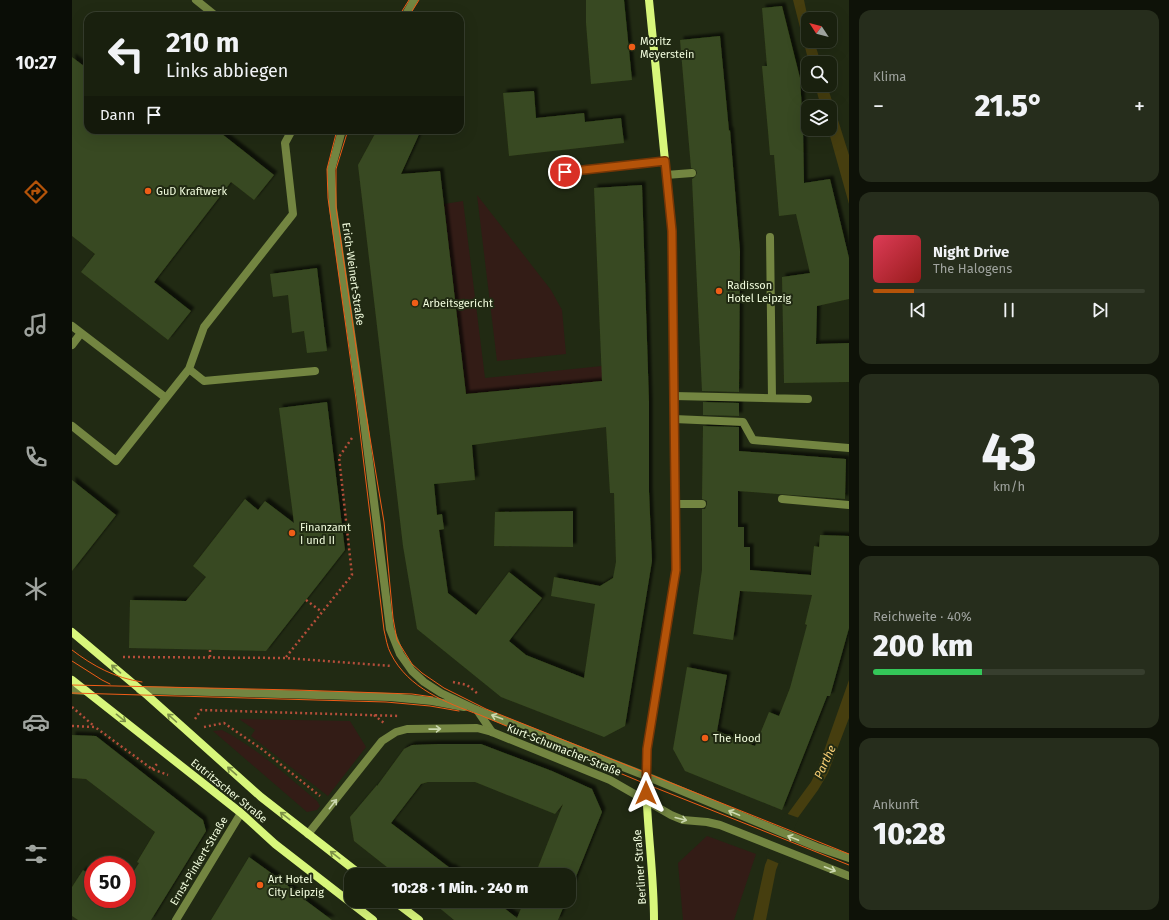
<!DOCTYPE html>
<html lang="de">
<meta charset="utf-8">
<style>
:root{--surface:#19200e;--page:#262d1c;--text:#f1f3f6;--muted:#9fa39e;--line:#373e2e;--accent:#b45309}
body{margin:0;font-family:"Fira Sans",sans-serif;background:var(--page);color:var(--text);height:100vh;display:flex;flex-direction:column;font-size:15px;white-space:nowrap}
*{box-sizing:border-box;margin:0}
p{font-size:13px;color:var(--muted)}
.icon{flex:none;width:22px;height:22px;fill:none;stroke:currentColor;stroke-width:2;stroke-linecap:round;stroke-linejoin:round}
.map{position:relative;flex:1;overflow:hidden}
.drawer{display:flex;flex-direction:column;gap:10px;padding:10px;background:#0e1208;width:320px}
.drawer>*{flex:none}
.hud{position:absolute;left:12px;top:12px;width:380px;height:122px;border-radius:12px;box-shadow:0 4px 16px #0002,0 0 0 1px var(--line);background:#19200e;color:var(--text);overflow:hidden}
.needle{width:26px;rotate:306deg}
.fabs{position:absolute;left:729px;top:12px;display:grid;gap:8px}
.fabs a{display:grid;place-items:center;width:36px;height:36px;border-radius:8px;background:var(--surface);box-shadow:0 4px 16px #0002,0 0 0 1px var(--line);font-size:20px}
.speed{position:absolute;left:12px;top:856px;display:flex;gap:8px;font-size:20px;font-weight:700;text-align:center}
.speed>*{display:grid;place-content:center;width:52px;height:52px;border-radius:50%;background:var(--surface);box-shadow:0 4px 16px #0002,0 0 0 1px var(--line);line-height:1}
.speed .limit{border:6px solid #d22;background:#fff;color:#111}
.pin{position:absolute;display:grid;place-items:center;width:34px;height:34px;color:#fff;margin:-17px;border:2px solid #fff;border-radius:50%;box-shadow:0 1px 4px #0007}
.me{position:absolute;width:44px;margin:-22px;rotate:0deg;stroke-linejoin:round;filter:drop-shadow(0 0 3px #0008)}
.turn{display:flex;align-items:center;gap:14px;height:84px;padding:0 16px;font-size:18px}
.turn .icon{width:52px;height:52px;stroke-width:2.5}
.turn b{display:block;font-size:28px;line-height:34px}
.then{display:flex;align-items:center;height:38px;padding:0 16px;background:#0003;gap:8px;font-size:15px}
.big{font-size:30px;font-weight:800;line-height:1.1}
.drawer .tile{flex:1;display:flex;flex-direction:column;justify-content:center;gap:6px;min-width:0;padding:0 14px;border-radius:12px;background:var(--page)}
.drawer .dial{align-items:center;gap:0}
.dial b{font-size:52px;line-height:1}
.song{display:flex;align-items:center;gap:12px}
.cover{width:48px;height:48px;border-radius:6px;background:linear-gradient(135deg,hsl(350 70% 55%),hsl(0 70% 35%))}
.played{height:4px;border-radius:2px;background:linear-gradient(90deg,var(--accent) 15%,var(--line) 15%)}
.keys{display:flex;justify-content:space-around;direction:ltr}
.heat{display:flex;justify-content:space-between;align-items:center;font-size:22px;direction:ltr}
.charge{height:6px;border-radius:3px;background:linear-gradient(90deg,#34c759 40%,var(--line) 0)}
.trip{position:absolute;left:272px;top:868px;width:232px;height:40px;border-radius:12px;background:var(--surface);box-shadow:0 4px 16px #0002,0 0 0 1px var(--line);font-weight:800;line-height:40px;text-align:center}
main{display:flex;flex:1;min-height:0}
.dock{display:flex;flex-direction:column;width:72px;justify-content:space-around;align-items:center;background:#0a0d06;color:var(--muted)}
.dock .icon{width:28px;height:28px}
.dock .current{color:var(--accent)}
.dock b{font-size:18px;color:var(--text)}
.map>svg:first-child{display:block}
.green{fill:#331c16}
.water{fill:#463e0f}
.pier{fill:#212a13}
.building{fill:#384920;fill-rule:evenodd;filter:url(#shadow)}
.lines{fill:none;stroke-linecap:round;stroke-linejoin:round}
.path{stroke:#b54e3a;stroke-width:2.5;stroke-dasharray:2 3;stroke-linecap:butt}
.lane{stroke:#738541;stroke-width:8}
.street{stroke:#738541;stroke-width:8}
.secondary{stroke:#d8f67b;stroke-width:8}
.tram{stroke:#ef5d17;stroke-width:1}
.oneway{stroke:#7c9047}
.oneway2{stroke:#ccd9af}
.route-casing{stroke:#753606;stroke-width:10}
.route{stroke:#b45309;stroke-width:7}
.poi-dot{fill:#ef5d17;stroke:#212a13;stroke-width:1.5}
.labels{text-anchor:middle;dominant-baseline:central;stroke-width:4;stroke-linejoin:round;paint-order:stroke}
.poi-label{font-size:11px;fill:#f2fdde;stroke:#212a13;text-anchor:start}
.street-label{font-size:11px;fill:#f2fdde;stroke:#212a13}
.water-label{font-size:12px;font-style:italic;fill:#f5cc73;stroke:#212a13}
</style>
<main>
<nav class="dock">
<b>10:27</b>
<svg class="icon current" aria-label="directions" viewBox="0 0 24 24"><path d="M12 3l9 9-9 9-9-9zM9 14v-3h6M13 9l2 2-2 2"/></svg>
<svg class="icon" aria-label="music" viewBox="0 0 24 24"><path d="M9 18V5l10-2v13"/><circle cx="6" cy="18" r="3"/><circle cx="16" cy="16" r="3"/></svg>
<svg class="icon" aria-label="phone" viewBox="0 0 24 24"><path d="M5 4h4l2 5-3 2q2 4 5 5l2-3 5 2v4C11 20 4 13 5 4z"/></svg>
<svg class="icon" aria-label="climate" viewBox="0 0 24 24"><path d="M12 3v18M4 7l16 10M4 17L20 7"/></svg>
<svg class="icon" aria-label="car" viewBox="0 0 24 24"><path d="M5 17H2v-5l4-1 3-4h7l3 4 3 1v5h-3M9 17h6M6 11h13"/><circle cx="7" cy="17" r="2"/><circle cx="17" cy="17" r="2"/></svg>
<svg class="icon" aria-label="filters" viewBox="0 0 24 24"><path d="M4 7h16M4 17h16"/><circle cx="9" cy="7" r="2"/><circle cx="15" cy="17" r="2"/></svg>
</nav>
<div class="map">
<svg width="777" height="920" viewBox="0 0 777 920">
<defs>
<filter id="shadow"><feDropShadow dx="3.5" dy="-3.5" stdDeviation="1" flood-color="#0009"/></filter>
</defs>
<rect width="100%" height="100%" fill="#212a13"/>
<!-- green -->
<path class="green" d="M 405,195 L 479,290 L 490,310 L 494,354 L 425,361 Z
M 391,201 L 413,378 L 530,366 L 530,381 L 394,394 L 372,204 Z
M 167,719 L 278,721 L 294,747 L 256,796 L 179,736 L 183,730 Z
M 150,730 C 185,748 215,776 245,801 L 248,806 L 245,810 L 235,812 L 141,731 Z
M 635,836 L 684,854 L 662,920 L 611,920 L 606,863 Z"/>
<!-- water -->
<path class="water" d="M 721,0 L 732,0 L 736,19 L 736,41 L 742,41 L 749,63 L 737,63 Z
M 743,85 L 755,85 L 777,155 L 777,204 L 756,129 L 758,129 L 758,107 L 749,107 Z
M 777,680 L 777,718 L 756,773 L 746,790 L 722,823 L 704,870 L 694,920 L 681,920 L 693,865 L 712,819 L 739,782 L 746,768 Z"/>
<!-- pier -->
<path class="pier" d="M 713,813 L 727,818 L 724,824 L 708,864 L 694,858 L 710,818 Z"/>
<!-- building -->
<path class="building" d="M 514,0 L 552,0 L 560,80 L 519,84 L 514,23 Z
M 710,6 L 728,78 L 731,128 L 732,183 L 758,179 L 777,258 L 777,299 L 745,306 L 744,344 L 777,343 L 777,382 L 712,383 L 710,277 L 738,273 L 724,214 L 707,216 L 702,155 L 698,155 L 696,131 L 690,66 L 695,66 L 690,8 Z
M 648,36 L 657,131 L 658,130 L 668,251 L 667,392 L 630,391 L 620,179 L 623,177 L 625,173 L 624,170 L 619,168 L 608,40 Z
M 0,57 L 16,69 L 16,130 L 145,130 L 202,175 L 182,200 L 159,182 L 82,282 L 119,311 L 96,340 L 9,272 L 23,254 L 0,236 Z
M 462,91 L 464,118 L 512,113 L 513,122 L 549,118 L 552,143 L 437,156 L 431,93 Z
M 305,130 L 349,130 L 329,174 L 368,171 L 394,394 L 530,381 L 522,188 L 570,185 L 577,402 L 577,491 L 580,561 L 553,726 L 532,737 L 429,697 L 345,629 L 331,546 L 286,165 ZM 534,427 L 538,493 L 542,493 L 544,562 L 541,578 L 528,586 L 482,577 L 479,596 L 523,604 L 512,678 L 454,655 L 437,641 L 470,598 L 437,572 L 404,615 L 376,593 L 367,530 L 372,529 L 370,514 L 365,515 L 362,484 L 403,480 L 400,445 Z
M 245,268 L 255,351 L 235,353 L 232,331 L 220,333 L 216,295 L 201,297 L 198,274 Z
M 255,402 L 273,550 L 194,651 L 57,648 L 58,600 L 114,601 L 134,577 L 121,566 L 173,499 L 186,510 L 193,501 L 222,523 L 207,408 Z
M 631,402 L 667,403 L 667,416 L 631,415 Z
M 631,426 L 667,427 L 667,451 L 774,459 L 773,499 L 666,491 L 666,527 L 672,527 L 672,547 L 678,547 L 678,570 L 739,575 L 742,546 L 747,547 L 748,535 L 777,536 L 777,628 L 758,696 L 755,696 L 710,810 L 613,771 L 601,749 L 615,667 L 655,675 L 645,731 L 683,746 L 697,712 L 707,716 L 718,688 L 735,625 L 733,624 L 740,595 L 668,591 L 661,640 L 621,634 L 630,570 L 630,509 L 633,509 L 635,504 L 635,501 L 630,499 Z
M 0,480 L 44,515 L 0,571 Z
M 501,511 L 501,547 L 422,546 L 423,512 Z
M 0,735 L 24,736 L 131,820 L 134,831 L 79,920 L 6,920 L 0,916 L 0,887 L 11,870 L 21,877 L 21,899 L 55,899 L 55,882 L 67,863 L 65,862 L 83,832 L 14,779 L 0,778 Z
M 366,744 L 409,744 L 480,771 L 520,789 L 530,812 L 497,894 L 497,875 L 463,875 L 491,804 L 483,814 L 403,782 L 356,782 L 349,784 L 319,823 L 378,868 L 379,867 L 390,875 L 325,875 L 282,841 L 278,817 L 305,785 L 305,786 L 332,749 L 340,745 Z
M 177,857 L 209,880 L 229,897 L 260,920 L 139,920 Z
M 359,901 L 423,901 L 445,918 L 452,901 L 494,901 L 486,920 L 382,920 Z"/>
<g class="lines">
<!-- path -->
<path class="path" d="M 234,600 L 250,612
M 51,657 L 214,658 L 320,666
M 138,657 L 138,650
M 214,657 L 280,575 L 267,457 L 280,438
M 381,682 L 395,685 L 405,693
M 0,707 L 22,726
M 302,715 L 312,723
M 123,719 L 129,710 L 328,716
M 0,726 L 23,727 L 80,769 L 96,775
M 132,727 L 152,723 L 191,750 L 248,796
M 80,769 L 85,764"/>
<!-- lane -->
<path class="lane" d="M 124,0 L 144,16
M 493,172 L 593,161
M 594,175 L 620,173
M 698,237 L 700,398
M 0,326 L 94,398 L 117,369 L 132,327 L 221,214 L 213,143 L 220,130
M 0,345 L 9,333
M 117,369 L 132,381 L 243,371
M 602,396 L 736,399
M 602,419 L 671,422 L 681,440 L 777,448
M 292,422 L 318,629 L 328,654 L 340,671 L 352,682 L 369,693 L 405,710 L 574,776 L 745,847 L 777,858
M 0,426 L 44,461 L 94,398
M 710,499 L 777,505
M 603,504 L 630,504
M 0,690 L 14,691
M 68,690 L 318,697 L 360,701 L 392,707
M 405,710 L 420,732"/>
<!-- street -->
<path class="street" d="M 333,16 L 342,0
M 270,130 L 259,170 L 261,208 L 292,422
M 236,834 L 310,741 L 324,732 L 335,729 L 405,728 L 420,732 L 538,780 L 599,815 L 611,820 L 635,822 L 648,825 L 777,876
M 104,920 L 169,813"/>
<!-- secondary -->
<path class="secondary" d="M 577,0 L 600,231 L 604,556 L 604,570 L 575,749 C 571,806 582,863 582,920
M 0,632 L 76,696 L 189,797 L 289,875
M 0,680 L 169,813 L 203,844 L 301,920
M 322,901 L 347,920"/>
<!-- tram -->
<path class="tram" d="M 327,16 L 337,0
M 337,16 L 347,0
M 265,130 L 255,169 L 256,198 L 284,399 L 312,630 C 314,638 315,647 319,654 C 336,688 374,703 408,715 L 574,784 L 777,865
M 276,130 L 264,169 L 264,207 L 291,396 L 312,522 L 321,618 L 325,640 L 340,664 L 350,673 L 372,688 L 414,709 L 777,854
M 0,650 C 21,666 43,678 70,682
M 0,661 L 30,680 L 38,684
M 0,685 L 223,690 L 340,694 L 361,697
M 0,693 L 314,702 L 358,706 L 387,711"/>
</g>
<!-- one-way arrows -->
<defs><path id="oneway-shaft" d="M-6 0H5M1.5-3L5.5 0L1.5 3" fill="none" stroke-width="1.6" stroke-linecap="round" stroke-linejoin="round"/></defs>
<g class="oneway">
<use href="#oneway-shaft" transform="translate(44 669) rotate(-139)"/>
<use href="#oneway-shaft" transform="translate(49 718) rotate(39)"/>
<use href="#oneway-shaft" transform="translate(100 718) rotate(-138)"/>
<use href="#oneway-shaft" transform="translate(160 771) rotate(-139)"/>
<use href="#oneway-shaft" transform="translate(213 816) rotate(-142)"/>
<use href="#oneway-shaft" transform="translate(263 855) rotate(-142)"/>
</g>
<g class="oneway2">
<use href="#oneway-shaft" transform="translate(425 717) rotate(-160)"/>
<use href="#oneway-shaft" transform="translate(363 729) rotate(-1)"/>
<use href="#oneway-shaft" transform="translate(261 804) rotate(-52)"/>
<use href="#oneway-shaft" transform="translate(662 813) rotate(-157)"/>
<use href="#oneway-shaft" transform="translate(609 819) rotate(14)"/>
<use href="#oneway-shaft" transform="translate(721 838) rotate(-158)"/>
<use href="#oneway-shaft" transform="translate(758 869) rotate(21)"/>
</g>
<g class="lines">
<!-- route casing -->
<g class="route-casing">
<path id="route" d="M 493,172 L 593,161 L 600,231 L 604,570 L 575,749 L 574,793"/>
</g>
<!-- route -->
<use href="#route" class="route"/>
</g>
<!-- markers -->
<g class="poi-dot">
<circle cx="560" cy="47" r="4"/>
<circle cx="76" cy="191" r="4"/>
<circle cx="647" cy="291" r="4"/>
<circle cx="343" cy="303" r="4"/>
<circle cx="220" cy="533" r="4"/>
<circle cx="633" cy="738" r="4"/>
<circle cx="188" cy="885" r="4"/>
</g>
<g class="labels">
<!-- poi labels -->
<g class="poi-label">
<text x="568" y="41">Moritz<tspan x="568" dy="13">Meyerstein</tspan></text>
<text x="84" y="191">GuD Kraftwerk</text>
<text x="655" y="285">Radisson<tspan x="655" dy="13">Hotel Leipzig</tspan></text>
<text x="351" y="303">Arbeitsgericht</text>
<text x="228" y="527">Finanzamt<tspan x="228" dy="13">I und II</tspan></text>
<text x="641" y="738">The Hood</text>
<text x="196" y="879">Art Hotel<tspan x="196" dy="13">City Leipzig</tspan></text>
</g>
<!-- street labels -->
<g class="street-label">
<text transform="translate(281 274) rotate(82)">Erich-Weinert-Straße</text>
<text transform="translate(492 750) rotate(22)">Kurt-Schumacher-Straße</text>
<text transform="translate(157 791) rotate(39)">Eutritzscher Straße</text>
<text transform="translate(127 861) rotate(-59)">Ernst-Pinkert-Straße</text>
<text transform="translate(568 867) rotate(-94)">Berliner Straße</text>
</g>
<!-- water labels -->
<g class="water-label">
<text transform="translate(753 762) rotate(-65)">Parthe</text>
</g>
</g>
</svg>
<div class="fabs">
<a><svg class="needle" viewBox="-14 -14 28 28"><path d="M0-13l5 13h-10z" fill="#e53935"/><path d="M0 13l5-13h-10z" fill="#9fa39e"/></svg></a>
<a><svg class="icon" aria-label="search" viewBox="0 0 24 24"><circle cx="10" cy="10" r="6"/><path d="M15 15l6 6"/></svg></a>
<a><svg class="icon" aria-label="layers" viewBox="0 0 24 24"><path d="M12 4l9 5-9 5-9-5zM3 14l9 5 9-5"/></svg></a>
</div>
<div class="speed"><div class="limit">50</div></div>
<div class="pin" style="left:493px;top:172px;background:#d93025"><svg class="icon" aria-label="arrive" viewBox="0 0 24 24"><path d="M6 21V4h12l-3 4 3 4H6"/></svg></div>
<svg class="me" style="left:574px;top:793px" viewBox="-20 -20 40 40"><path d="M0-17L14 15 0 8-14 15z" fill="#b45309" stroke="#fff" stroke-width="4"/></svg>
<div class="trip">10:28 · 1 Min. · 240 m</div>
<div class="hud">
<div class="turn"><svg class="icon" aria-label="left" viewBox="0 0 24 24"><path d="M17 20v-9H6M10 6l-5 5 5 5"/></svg><div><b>210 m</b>Links abbiegen</div></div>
<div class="then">Dann<svg class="icon" aria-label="arrive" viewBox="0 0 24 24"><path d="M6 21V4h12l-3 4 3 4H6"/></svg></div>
</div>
</div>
<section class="drawer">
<div class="tile"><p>Klima</p>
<div class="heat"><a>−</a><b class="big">21.5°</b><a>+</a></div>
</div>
<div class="tile">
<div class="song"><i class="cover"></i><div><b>Night Drive</b><p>The Halogens</p></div></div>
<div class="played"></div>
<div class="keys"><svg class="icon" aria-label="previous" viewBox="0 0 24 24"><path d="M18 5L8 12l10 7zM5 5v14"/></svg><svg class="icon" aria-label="pause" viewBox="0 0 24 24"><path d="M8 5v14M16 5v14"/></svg><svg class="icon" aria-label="next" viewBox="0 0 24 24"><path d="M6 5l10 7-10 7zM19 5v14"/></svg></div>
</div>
<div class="tile dial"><b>43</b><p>km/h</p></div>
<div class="tile"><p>Reichweite · 40%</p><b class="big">200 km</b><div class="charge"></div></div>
<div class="tile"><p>Ankunft</p><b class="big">10:28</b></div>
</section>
</main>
